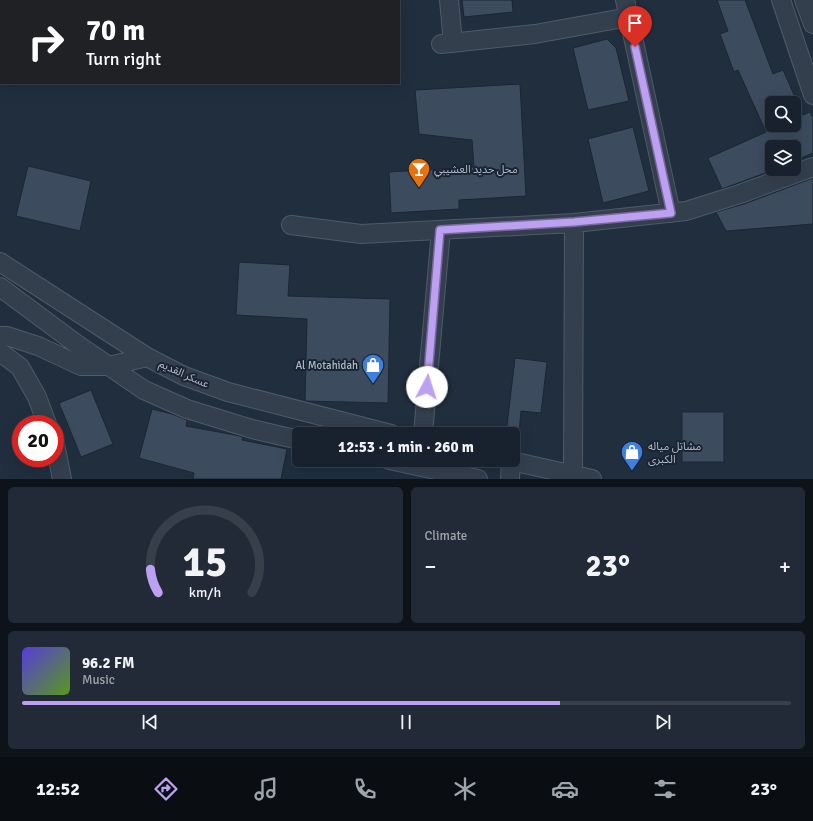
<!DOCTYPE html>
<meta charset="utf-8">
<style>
:root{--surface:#18222e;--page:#212a36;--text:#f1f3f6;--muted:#9fa4aa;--line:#363f4a;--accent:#bca0f2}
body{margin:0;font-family:Signika,"Noto Sans Arabic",sans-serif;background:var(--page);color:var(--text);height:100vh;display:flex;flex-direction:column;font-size:15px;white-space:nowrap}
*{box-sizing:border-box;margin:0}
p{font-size:13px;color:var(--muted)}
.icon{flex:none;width:22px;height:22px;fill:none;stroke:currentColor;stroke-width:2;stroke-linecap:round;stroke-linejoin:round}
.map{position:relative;height:479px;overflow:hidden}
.sheet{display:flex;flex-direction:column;gap:8px;padding:8px;background:#0d1319;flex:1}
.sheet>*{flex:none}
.top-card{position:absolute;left:0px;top:0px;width:400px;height:84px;box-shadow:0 4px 16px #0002,0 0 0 1px var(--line);background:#202124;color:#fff;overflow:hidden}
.controls{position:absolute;left:765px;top:96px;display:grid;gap:8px}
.controls a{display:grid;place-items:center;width:36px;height:36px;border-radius:6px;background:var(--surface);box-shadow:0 4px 16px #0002,0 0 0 1px var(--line);font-size:20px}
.speed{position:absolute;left:12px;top:415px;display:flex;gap:8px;font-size:20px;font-weight:700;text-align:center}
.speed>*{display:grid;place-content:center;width:52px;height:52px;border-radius:50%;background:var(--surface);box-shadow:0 4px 16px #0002,0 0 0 1px var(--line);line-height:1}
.speed .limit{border:6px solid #d22;background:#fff;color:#111}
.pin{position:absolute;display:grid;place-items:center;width:34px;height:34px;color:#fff;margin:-41px -17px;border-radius:50% 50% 50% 0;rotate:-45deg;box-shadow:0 0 4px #0007}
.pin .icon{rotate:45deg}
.me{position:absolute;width:44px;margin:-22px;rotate:5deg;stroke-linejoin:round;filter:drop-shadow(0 0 3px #0008)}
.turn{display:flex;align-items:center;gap:14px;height:84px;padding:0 20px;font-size:18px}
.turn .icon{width:52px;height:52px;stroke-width:2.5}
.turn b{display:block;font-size:28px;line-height:34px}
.big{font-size:30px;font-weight:800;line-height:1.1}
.sheet .widget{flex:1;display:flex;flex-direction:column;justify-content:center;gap:6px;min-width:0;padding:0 14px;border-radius:6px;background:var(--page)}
.sheet .dial{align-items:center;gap:0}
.dial svg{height:104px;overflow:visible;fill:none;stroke:var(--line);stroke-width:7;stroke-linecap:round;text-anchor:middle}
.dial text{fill:var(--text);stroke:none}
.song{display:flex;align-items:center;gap:12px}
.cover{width:48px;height:48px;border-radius:6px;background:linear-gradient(135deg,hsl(250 70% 55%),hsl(90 70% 35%))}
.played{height:4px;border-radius:2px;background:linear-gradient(90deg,var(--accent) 70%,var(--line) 70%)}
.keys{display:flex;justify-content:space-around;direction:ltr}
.heat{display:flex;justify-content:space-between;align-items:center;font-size:22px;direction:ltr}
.sheet .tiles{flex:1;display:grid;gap:8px;grid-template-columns:1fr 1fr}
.widget:last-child{grid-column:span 2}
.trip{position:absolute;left:292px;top:427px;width:228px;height:40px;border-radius:6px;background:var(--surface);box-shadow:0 4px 16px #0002,0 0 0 1px var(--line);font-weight:800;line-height:40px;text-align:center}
.dock{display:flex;height:64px;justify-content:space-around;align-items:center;background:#0a0e12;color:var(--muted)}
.dock .icon{width:28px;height:28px}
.dock .active{color:var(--accent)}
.dock b{font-size:18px;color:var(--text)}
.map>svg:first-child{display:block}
.building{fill:#3c4b5e;stroke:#1c2634;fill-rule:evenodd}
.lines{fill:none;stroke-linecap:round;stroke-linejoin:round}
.minor-casing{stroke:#505a68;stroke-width:20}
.minor{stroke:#343f4e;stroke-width:18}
.route-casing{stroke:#7a689d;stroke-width:10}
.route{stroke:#bca0f2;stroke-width:7}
.labels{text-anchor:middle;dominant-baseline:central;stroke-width:4;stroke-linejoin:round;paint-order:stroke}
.poi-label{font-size:11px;fill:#b0bac9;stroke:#1a2432;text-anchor:start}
.street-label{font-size:11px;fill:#b0bac9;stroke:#1a2432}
</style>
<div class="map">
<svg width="813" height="479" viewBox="0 0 813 479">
<rect width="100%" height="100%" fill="#202e3e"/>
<!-- building -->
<path class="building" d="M 462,0 L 512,0 L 513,12 L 464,17 Z
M 717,0 L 745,0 L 773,74 L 783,70 L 803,115 L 810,112 L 813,118 L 813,153 L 794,161 L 794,147 L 772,147 L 772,169 L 776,169 L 722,189 L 708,158 L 766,132 L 738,70 L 734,72 L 720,34 L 728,31 ZM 772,103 L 794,103 L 794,125 L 772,125 Z
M 607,39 L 616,48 L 629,101 L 588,110 L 573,48 Z
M 520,84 L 526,196 L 459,200 L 459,209 L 391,213 L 389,172 L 474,167 L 472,140 L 419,134 L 415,90 Z
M 633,127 L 649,191 L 603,203 L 588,139 Z
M 28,166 L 91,181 L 80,231 L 16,216 Z
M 813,178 L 813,224 L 726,231 L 716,212 L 744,204 Z
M 239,262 L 290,265 L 288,296 L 390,299 L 388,403 L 305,401 L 307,319 L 236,315 Z
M 515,358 L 547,362 L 541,413 L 521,411 L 519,434 L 506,434 Z
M 91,390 L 113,444 L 81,457 L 59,403 Z
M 152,409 L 172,414 L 187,420 L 186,426 L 235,435 L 243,437 L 242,440 L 287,449 L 281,479 L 193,479 L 194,473 L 139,458 Z
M 682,412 L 724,412 L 724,462 L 682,462 Z"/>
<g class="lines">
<!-- minor casing -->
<g class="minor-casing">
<path id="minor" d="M 449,0 L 453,43
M 625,0 L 671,213
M 781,0 L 813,95
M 804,0 L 813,24
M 441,44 L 535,34 L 629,17
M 291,225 L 361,234 L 574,223 L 686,211 L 740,194 L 813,167
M 0,262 L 147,357 L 184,376 L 228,392 L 391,434
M 0,287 L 78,345 L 144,390 L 187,409 L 252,429 L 299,440
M 0,336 L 7,336 L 38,346 L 81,366 L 109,366 L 147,357
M 0,352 L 20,367 L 37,397 L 47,424
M 423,434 L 441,230
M 55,444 L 62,479
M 389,460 L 478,479
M 507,460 L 592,479
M 573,475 L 574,223
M 510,479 L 511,461"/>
</g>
<!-- minor -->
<use href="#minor" class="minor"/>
</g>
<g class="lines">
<!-- route casing -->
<g class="route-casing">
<path id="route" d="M 427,387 L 440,230 L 574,222 L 671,213 L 635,47"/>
</g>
<!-- route -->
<use href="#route" class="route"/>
</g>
<!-- icons -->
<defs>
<g id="bar-pin" transform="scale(1.15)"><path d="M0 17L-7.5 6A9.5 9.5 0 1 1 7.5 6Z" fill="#e8710a" stroke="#1a2432"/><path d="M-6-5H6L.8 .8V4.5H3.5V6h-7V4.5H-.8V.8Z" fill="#fff"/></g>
<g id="shop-pin" transform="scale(1.15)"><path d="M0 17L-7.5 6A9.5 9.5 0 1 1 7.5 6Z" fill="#3f7fe0" stroke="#1a2432"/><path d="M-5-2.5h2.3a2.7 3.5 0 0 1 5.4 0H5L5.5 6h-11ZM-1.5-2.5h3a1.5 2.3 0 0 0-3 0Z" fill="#fff"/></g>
</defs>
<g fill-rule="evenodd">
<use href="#bar-pin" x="419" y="169"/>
<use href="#shop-pin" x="373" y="365"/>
<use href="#shop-pin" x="632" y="452"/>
</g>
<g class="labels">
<!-- poi labels -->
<g class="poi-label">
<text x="434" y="169">محل حديد العشيبي</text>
<text x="358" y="365" text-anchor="end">Al Motahidah</text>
<text x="648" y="446">مشاتل مياله<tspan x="648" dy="13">الكبرى</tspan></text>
</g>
<!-- street labels -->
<g class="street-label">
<text transform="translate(184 374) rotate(24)">عسكر القديم</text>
</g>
</g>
</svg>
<div class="controls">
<a><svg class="icon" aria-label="search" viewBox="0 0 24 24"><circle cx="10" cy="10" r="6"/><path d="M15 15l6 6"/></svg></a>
<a><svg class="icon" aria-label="layers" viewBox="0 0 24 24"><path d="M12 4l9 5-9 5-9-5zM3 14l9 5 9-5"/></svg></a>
</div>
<div class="speed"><div class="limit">20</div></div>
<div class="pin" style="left:635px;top:47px;background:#d93025"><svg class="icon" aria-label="arrive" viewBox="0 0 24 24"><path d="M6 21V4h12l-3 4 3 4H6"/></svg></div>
<svg class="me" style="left:427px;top:387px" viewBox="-20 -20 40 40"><circle r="19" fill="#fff"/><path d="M0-13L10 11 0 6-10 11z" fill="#bca0f2"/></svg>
<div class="trip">12:53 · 1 min · 260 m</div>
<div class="top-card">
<div class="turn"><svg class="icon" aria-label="right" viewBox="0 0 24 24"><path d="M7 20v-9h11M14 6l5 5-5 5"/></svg><div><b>70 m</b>Turn right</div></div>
</div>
</div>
<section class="sheet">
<div class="tiles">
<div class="widget dial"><svg viewBox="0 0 100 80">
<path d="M14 69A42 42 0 1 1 86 69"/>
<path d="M14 69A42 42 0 0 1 8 51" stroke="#bca0f2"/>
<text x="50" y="56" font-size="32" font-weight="700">15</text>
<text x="50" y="72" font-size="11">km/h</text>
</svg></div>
<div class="widget"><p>Climate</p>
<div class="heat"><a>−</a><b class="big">23°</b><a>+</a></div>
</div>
<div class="widget">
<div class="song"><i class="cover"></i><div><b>96.2 FM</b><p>Music</p></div></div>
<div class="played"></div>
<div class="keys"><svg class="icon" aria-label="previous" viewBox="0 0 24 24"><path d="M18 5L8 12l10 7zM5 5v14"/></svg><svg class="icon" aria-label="pause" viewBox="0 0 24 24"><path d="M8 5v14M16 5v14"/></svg><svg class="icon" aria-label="next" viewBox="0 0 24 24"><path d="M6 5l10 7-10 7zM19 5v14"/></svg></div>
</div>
</div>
</section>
<nav class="dock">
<b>12:52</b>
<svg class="icon active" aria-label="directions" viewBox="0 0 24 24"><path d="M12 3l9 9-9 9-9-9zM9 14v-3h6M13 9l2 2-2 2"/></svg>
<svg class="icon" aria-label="music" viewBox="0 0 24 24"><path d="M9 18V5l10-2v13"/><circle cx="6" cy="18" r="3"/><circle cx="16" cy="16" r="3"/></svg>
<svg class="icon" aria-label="phone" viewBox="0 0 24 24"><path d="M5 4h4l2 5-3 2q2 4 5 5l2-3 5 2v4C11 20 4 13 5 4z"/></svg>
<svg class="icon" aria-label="climate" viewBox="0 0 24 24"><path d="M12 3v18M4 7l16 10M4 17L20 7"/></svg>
<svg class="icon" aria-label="car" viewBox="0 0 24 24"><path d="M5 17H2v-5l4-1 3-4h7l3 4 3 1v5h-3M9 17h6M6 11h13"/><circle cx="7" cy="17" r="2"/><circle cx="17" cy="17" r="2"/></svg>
<svg class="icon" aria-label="filters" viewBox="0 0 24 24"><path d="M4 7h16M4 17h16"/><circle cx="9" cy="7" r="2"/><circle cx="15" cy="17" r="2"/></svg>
<b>23°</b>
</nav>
